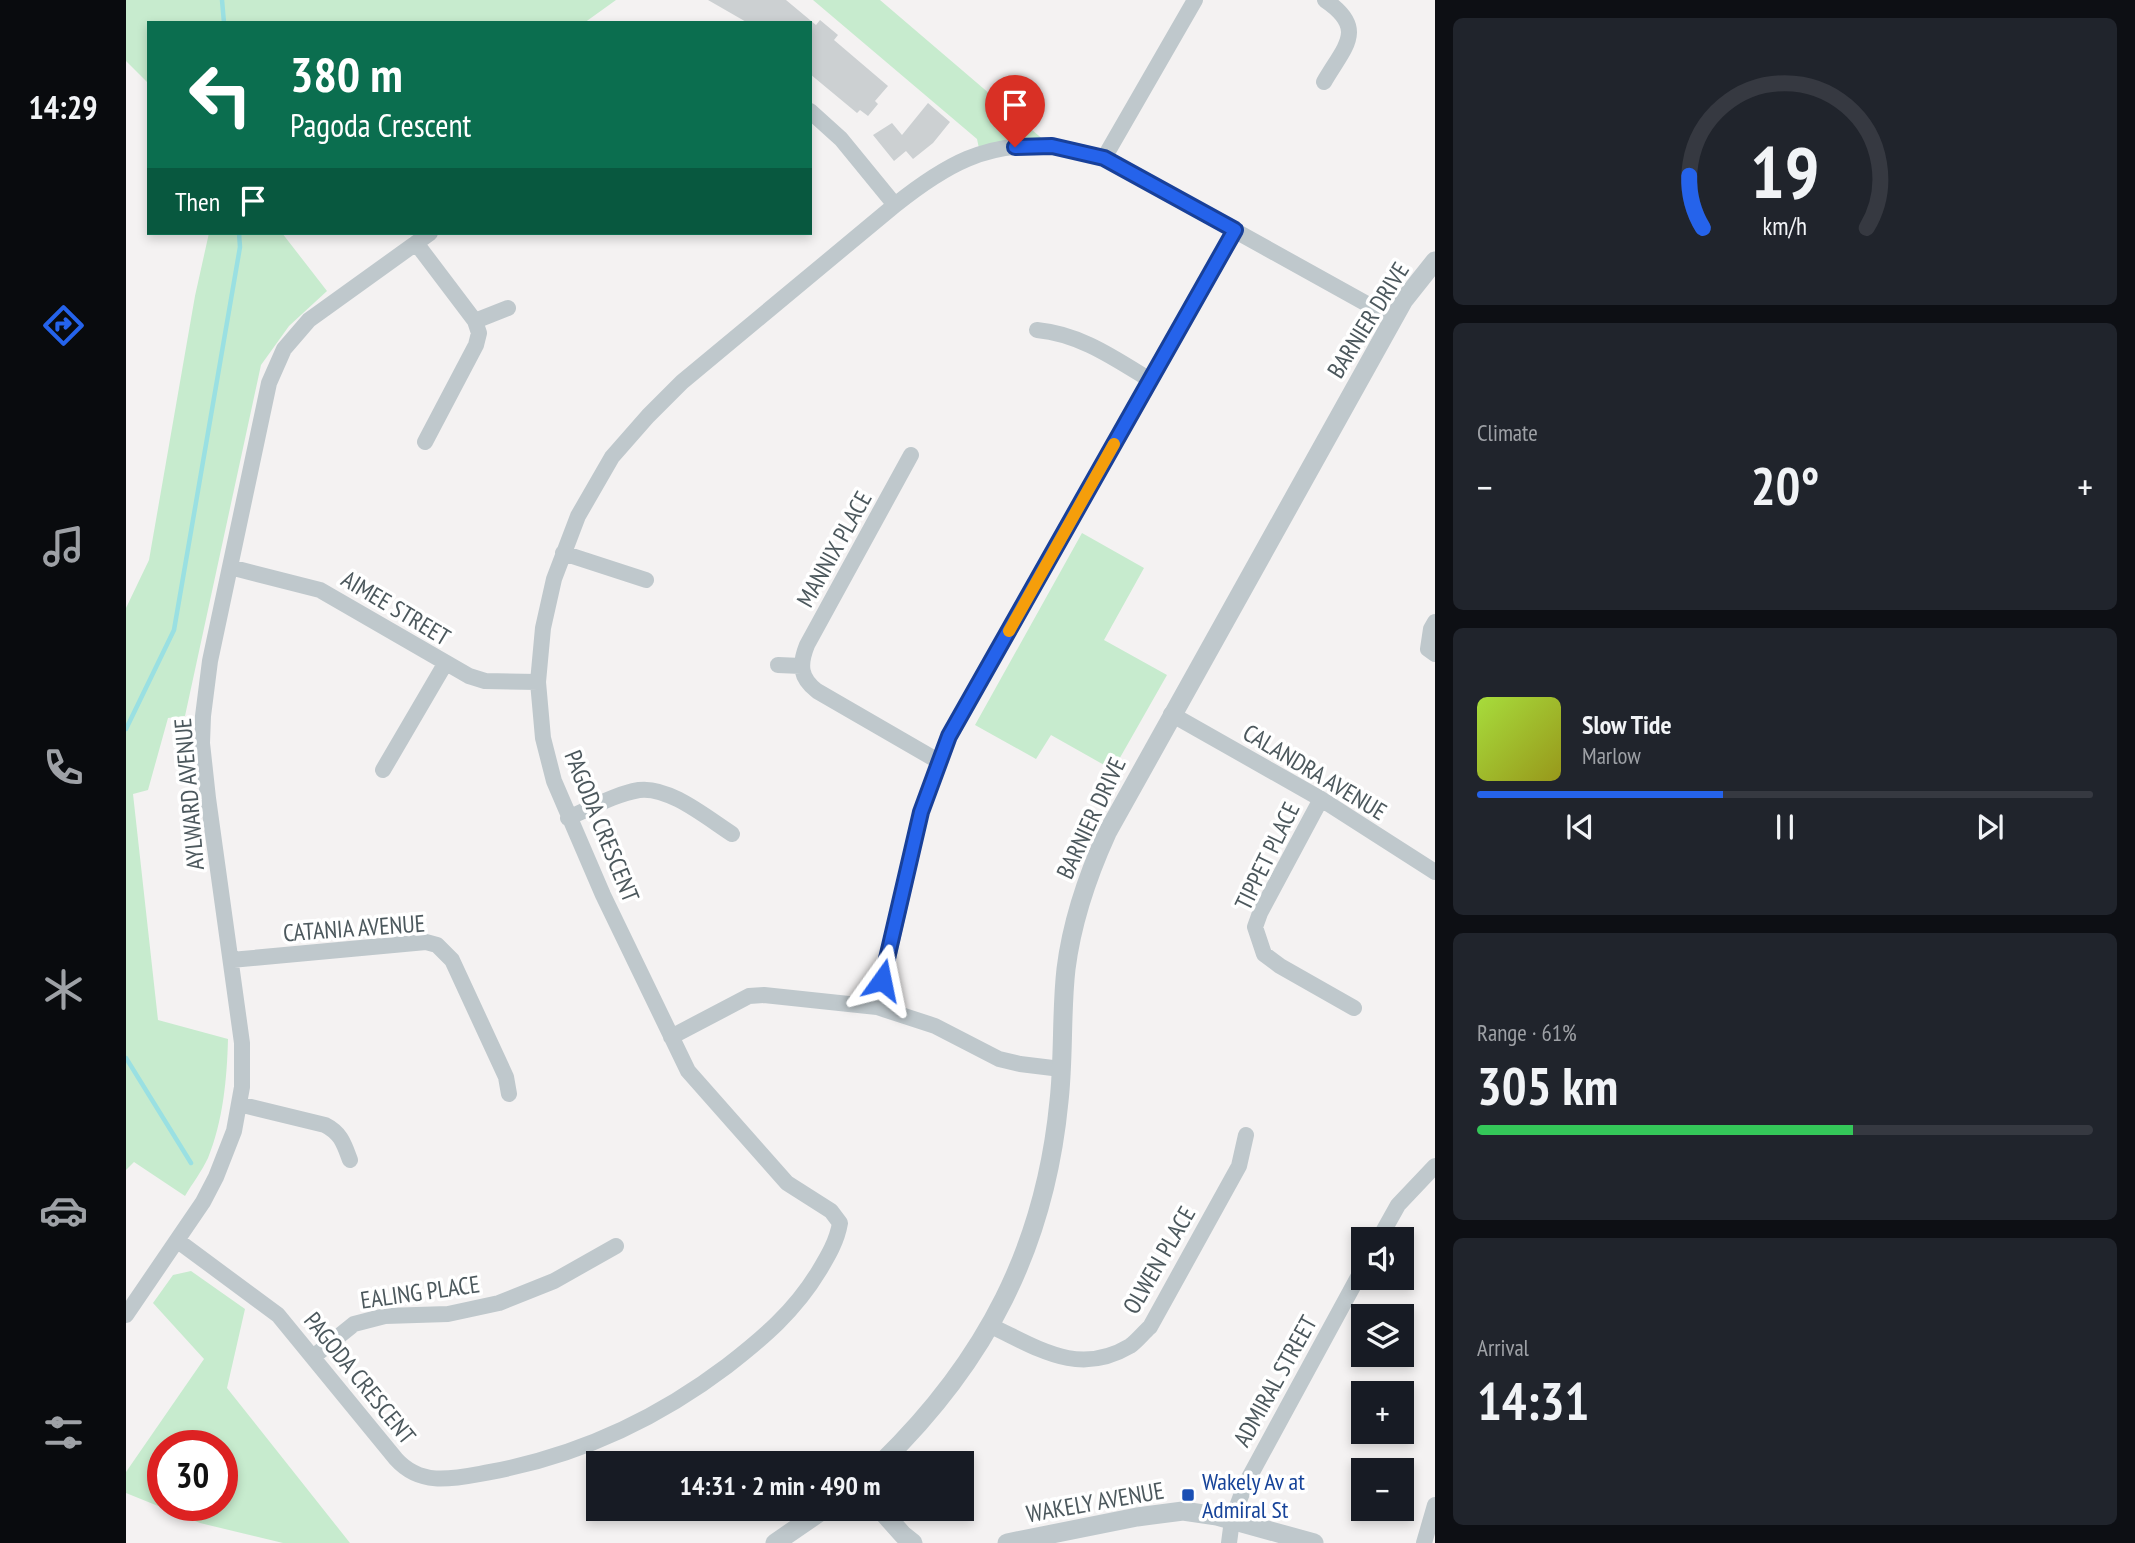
<!DOCTYPE html>
<meta charset="utf-8">
<style>
:root{--surface:#171b24;--page:#20242c;--text:#f1f3f6;--muted:#9ea1a6;--line:#363941;--accent:#2563eb}
body{margin:0;font-family:"PT Sans Narrow",sans-serif;background:var(--page);color:var(--text);height:100vh;display:flex;flex-direction:column;font-size:26px;white-space:nowrap}
*{box-sizing:border-box;margin:0}
p{font-size:23px;color:var(--muted)}
.icon{flex:none;width:38px;height:38px;fill:none;stroke:currentColor;stroke-width:2;stroke-linecap:round;stroke-linejoin:round}
.map{position:relative;flex:1;overflow:hidden}
.drawer{display:flex;flex-direction:column;gap:18px;padding:18px;background:#0d0f14;width:700px}
.drawer>*{flex:none}
.guide{position:absolute;left:21px;top:21px;width:665px;height:214px;border-radius:0px;box-shadow:0 4px 10px #0003;background:#0b6e4f;color:#fff;overflow:hidden}
.tools{position:absolute;left:1225px;top:1227px;display:grid;gap:14px}
.tools a{display:grid;place-items:center;width:63px;height:63px;border-radius:0px;background:var(--surface);box-shadow:0 4px 10px #0003;font-size:35px}
.speed{position:absolute;left:21px;top:1430px;display:flex;gap:14px;font-size:35px;font-weight:700;text-align:center}
.speed>*{display:grid;place-content:center;width:91px;height:91px;border-radius:50%;background:var(--surface);box-shadow:0 4px 10px #0003;line-height:1}
.speed .limit{border:10px solid #d22;background:#fff;color:#111}
.pin{position:absolute;display:grid;place-items:center;width:60px;height:60px;color:#fff;margin:-72px -30px;border-radius:50% 50% 50% 0;rotate:-45deg;box-shadow:0 0 7px #0007}
.pin .icon{rotate:45deg}
.me{position:absolute;width:77px;margin:-38px;rotate:12deg;stroke-linejoin:round;filter:drop-shadow(0 0 5px #0008)}
.turn{display:flex;align-items:center;gap:24px;height:147px;padding:0 28px;font-size:32px}
.turn .icon{width:91px;height:91px;stroke-width:2.5}
.turn b{display:block;font-size:49px;line-height:60px}
.then{display:flex;align-items:center;height:66px;padding:0 28px;background:#0003;gap:14px;font-size:26px}
.big{font-size:52px;font-weight:700;line-height:1.1}
.drawer .widget{flex:1;display:flex;flex-direction:column;justify-content:center;gap:10px;min-width:0;padding:0 24px;border-radius:10px;background:var(--page)}
.drawer .dial{align-items:center;gap:0}
.dial svg{height:182px;overflow:visible;fill:none;stroke:var(--line);stroke-width:7;stroke-linecap:round;text-anchor:middle}
.dial text{fill:var(--text);stroke:none}
.song{display:flex;align-items:center;gap:21px}
.cover{width:84px;height:84px;border-radius:10px;background:linear-gradient(135deg,hsl(80 70% 55%),hsl(60 70% 35%))}
.played{height:7px;border-radius:4px;background:linear-gradient(90deg,var(--accent) 40%,var(--line) 40%)}
.keys{display:flex;justify-content:space-around;direction:ltr}
.heat{display:flex;justify-content:space-between;align-items:center;font-size:38px;direction:ltr}
.charge{height:10px;border-radius:5px;background:linear-gradient(90deg,#34c759 61%,var(--line) 0)}
.trip{position:absolute;left:460px;top:1451px;width:388px;height:70px;border-radius:0px;background:var(--surface);box-shadow:0 4px 10px #0003;font-weight:700;line-height:70px;text-align:center}
main{display:flex;flex:1;min-height:0}
.tab-bar{display:flex;flex-direction:column;width:126px;justify-content:space-around;align-items:center;background:#090b0e;color:var(--muted)}
.tab-bar .icon{width:49px;height:49px}
.tab-bar .current{color:var(--accent)}
.tab-bar b{font-size:32px;color:var(--text)}
.map>svg:first-child{display:block}
.green{fill:#c7ebce;fill-rule:evenodd}
.lines{fill:none;stroke-linecap:round;stroke-linejoin:round}
.stream{stroke:#9ae0e2;stroke-width:4.5}
.building{fill:#ccd0d2}
.minor{stroke:#bfc8cc;stroke-width:16}
.tertiary{stroke:#bfc8cc;stroke-width:19}
.route-casing{stroke:#184099;stroke-width:18}
.route{stroke:#2563eb;stroke-width:12}
.slow{stroke:#f59e0b;stroke-width:12}
.transit-dot{fill:#1a4fb4;stroke:#fff;stroke-width:2.5}
.labels{text-anchor:middle;dominant-baseline:central;stroke-width:7;stroke-linejoin:round;paint-order:stroke}
.street-label{font-size:24px;fill:#4c585d;stroke:#fff}
.transit-label{font-size:24px;fill:#164399;stroke:#fff;text-anchor:start}
</style>
<main>
<nav class="tab-bar">
<b>14:29</b>
<svg class="icon current" aria-label="directions" viewBox="0 0 24 24"><path d="M12 3l9 9-9 9-9-9zM9 14v-3h6M13 9l2 2-2 2"/></svg>
<svg class="icon" aria-label="music" viewBox="0 0 24 24"><path d="M9 18V5l10-2v13"/><circle cx="6" cy="18" r="3"/><circle cx="16" cy="16" r="3"/></svg>
<svg class="icon" aria-label="phone" viewBox="0 0 24 24"><path d="M5 4h4l2 5-3 2q2 4 5 5l2-3 5 2v4C11 20 4 13 5 4z"/></svg>
<svg class="icon" aria-label="climate" viewBox="0 0 24 24"><path d="M12 3v18M4 7l16 10M4 17L20 7"/></svg>
<svg class="icon" aria-label="car" viewBox="0 0 24 24"><path d="M5 17H2v-5l4-1 3-4h7l3 4 3 1v5h-3M9 17h6M6 11h13"/><circle cx="7" cy="17" r="2"/><circle cx="17" cy="17" r="2"/></svg>
<svg class="icon" aria-label="filters" viewBox="0 0 24 24"><path d="M4 7h16M4 17h16"/><circle cx="9" cy="7" r="2"/><circle cx="15" cy="17" r="2"/></svg>
</nav>
<div class="map">
<svg width="1309" height="1543" viewBox="0 0 1309 1543">
<rect width="100%" height="100%" fill="#f4f2f2"/>
<!-- green -->
<path class="green" d="M 0,0 L 490,0 L 458,23 L 23,23 L 23,84 L 0,61 Z
M 687,0 L 754,0 L 926,147 L 854,153 L 851,139 Z
M 83,233 L 156,233 L 201,291 L 163,326 L 135,365 L 59,716 L 42,718 L 22,790 L 7,794 L 32,1020 L 102,1039 C 101,1079 97,1121 82,1158 C 76,1171 66,1184 59,1196 L 8,1162 L 0,1170 L 0,608 L 23,560 L 69,296 Z
M 956,533 L 1018,568 L 978,640 L 1041,675 L 987,770 L 925,735 L 910,759 L 849,725 Z
M 65,1271 L 119,1309 L 101,1388 L 224,1543 L 157,1543 L 74,1523 L 0,1493 L 0,1472 L 78,1359 L 27,1303 L 47,1275 ZM 37,1446 L 96,1446 L 96,1505 L 37,1505 Z"/>
<g class="lines">
<!-- stream -->
<path class="stream" d="M 96,0 L 98,23
M 0,729 L 48,630 L 114,247 L 113,233
M 0,1058 L 65,1163"/>
</g>
<!-- building -->
<path class="building" d="M 582,0 L 660,0 L 690,25 L 694,20 L 712,35 L 708,40 L 762,86 L 749,101 L 752,104 L 742,116 L 734,110 L 731,113 L 684,74 L 684,23 L 622,23 Z
M 802,103 L 824,122 L 807,143 L 787,159 L 780,151 L 768,161 L 747,135 L 766,123 L 776,135 Z"/>
<g class="lines">
<!-- minor -->
<path class="minor" d="M 1198,82 C 1218,47 1242,29 1199,0
M 684,111 L 715,139 L 769,205
M 978,158 L 1069,0
M 290,243 L 349,321 L 353,333 L 350,345 L 299,442
M 349,321 L 382,308
M 911,330 C 954,334 988,358 1024,380
M 785,455 L 681,645 C 673,665 674,678 691,691 L 812,761
M 437,553 L 520,580
M 104,567 L 194,590 L 343,676 L 359,681 L 412,682
M 1309,622 L 1305,629 L 1302,649 L 1309,654
M 652,665 L 675,666
M 1045,714 L 1195,799 L 1309,872
M 257,770 L 319,664
M 1195,799 L 1134,913 L 1129,927 L 1138,954 L 1154,966 L 1228,1008
M 442,818 C 465,808 489,794 513,790 C 543,786 581,818 606,834
M 105,960 L 300,942 L 311,945 L 326,960 L 380,1077 L 383,1094
M 751,1007 L 795,812 L 823,736 L 1109,231
M 545,1037 L 623,996 L 638,995 L 751,1007 L 809,1026 L 873,1059 L 894,1064 L 935,1069
M 113,1104 L 199,1125 C 215,1133 218,1144 224,1160
M 1253,1239 L 1272,1205 L 1309,1166
M 52,1241 L 152,1315 L 270,1459 C 296,1488 330,1478 364,1472 C 451,1456 531,1419 601,1366 C 637,1338 669,1311 693,1271 C 702,1256 711,1241 714,1223 L 705,1211 L 661,1183 L 562,1071 L 477,895 L 428,781 L 417,738 L 412,682 L 417,628 L 428,579 L 452,516 L 486,457 L 522,416 L 556,382 L 769,205 C 818,166 861,140 926,147 C 943,148 961,154 978,158 L 1268,319
M 0,1315 L 77,1202 L 90,1177 L 108,1131 L 116,1087 L 116,1043 L 82,798 L 76,743 L 77,716 L 84,661 L 143,383 L 158,349 L 183,320 L 304,233
M 865,1326 C 912,1348 952,1377 1004,1346 C 1011,1341 1017,1333 1024,1327 L 1113,1166 L 1120,1135
M 187,1357 L 228,1324 L 259,1316 L 322,1314 L 373,1303 L 428,1281 L 490,1246
M 1103,1543 L 1106,1520 L 1119,1485 L 1237,1268
M 1298,1543 L 1309,1505"/>
<!-- tertiary -->
<path class="tertiary" d="M 755,1463 C 860,1361 919,1247 933,1101 C 938,1057 935,1013 940,969 C 946,921 961,877 981,833 L 1278,300 L 1309,261
M 753,1508 L 777,1535 L 787,1543
M 649,1543 L 700,1508
M 881,1543 L 1011,1517 L 1057,1511 L 1091,1516 L 1188,1543"/>
</g>
<g class="lines">
<!-- route casing -->
<g class="route-casing">
<path id="route" d="M 756,980 L 795,812 L 823,736 L 1109,230 L 978,158 L 926,146 L 889,147"/>
</g>
<!-- route -->
<use href="#route" class="route"/>
<!-- slow -->
<path class="slow" d="M 883,631 L 988,444"/>
</g>
<!-- markers -->
<rect class="transit-dot" x="1055" y="1488" width="14" height="14" rx="3.5"/>
<g class="labels">
<!-- street labels -->
<g class="street-label">
<text transform="translate(1242 320) rotate(-58)">BARNIER DRIVE</text>
<text transform="translate(708 549) rotate(-61)">MANNIX PLACE</text>
<text transform="translate(270 608) rotate(31)">AIMEE STREET</text>
<text transform="translate(1189 772) rotate(31)">CALANDRA AVENUE</text>
<text transform="translate(63 794) rotate(-95)">AYLWARD AVENUE</text>
<text transform="translate(965 818) rotate(-65)">BARNIER DRIVE</text>
<text transform="translate(476 826) rotate(68)">PAGODA CRESCENT</text>
<text transform="translate(1141 856) rotate(-64)">TIPPET PLACE</text>
<text transform="translate(228 928) rotate(-4)">CATANIA AVENUE</text>
<text transform="translate(1033 1260) rotate(-60)">OLWEN PLACE</text>
<text transform="translate(294 1292) rotate(-8)">EALING PLACE</text>
<text transform="translate(234 1378) rotate(51)">PAGODA CRESCENT</text>
<text transform="translate(1149 1381) rotate(-61)">ADMIRAL STREET</text>
<text transform="translate(969 1502) rotate(-10)">WAKELY AVENUE</text>
</g>
<!-- transit labels -->
<g class="transit-label">
<text x="1076" y="1481">Wakely Av at<tspan x="1076" dy="28">Admiral St</tspan></text>
</g>
</g>
</svg>
<div class="tools">
<a><svg class="icon" aria-label="sound" viewBox="0 0 24 24"><path d="M4 9h4l5-4v14l-5-4H4zM17 9q2 3 0 6"/></svg></a>
<a><svg class="icon" aria-label="layers" viewBox="0 0 24 24"><path d="M12 4l9 5-9 5-9-5zM3 14l9 5 9-5"/></svg></a>
<a>+</a>
<a>−</a>
</div>
<div class="speed"><div class="limit">30</div></div>
<div class="pin" style="left:889px;top:147px;background:#d93025"><svg class="icon" aria-label="arrive" viewBox="0 0 24 24"><path d="M6 21V4h12l-3 4 3 4H6"/></svg></div>
<svg class="me" style="left:756px;top:980px" viewBox="-20 -20 40 40"><path d="M0-17L14 15 0 8-14 15z" fill="#2563eb" stroke="#fff" stroke-width="4"/></svg>
<div class="trip">14:31 · 2 min · 490 m</div>
<div class="guide">
<div class="turn"><svg class="icon" aria-label="left" viewBox="0 0 24 24"><path d="M17 20v-9H6M10 6l-5 5 5 5"/></svg><div><b>380 m</b>Pagoda Crescent</div></div>
<div class="then">Then<svg class="icon" aria-label="arrive" viewBox="0 0 24 24"><path d="M6 21V4h12l-3 4 3 4H6"/></svg></div>
</div>
</div>
<section class="drawer">
<div class="widget dial"><svg viewBox="0 0 100 80">
<path d="M14 69A42 42 0 1 1 86 69"/>
<path d="M14 69A42 42 0 0 1 8 46" stroke="#2563eb"/>
<text x="50" y="56" font-size="32" font-weight="700">19</text>
<text x="50" y="72" font-size="11">km/h</text>
</svg></div>
<div class="widget"><p>Climate</p>
<div class="heat"><a>−</a><b class="big">20°</b><a>+</a></div>
</div>
<div class="widget">
<div class="song"><i class="cover"></i><div><b>Slow Tide</b><p>Marlow</p></div></div>
<div class="played"></div>
<div class="keys"><svg class="icon" aria-label="previous" viewBox="0 0 24 24"><path d="M18 5L8 12l10 7zM5 5v14"/></svg><svg class="icon" aria-label="pause" viewBox="0 0 24 24"><path d="M8 5v14M16 5v14"/></svg><svg class="icon" aria-label="next" viewBox="0 0 24 24"><path d="M6 5l10 7-10 7zM19 5v14"/></svg></div>
</div>
<div class="widget"><p>Range · 61%</p><b class="big">305 km</b><div class="charge"></div></div>
<div class="widget"><p>Arrival</p><b class="big">14:31</b></div>
</section>
</main>
